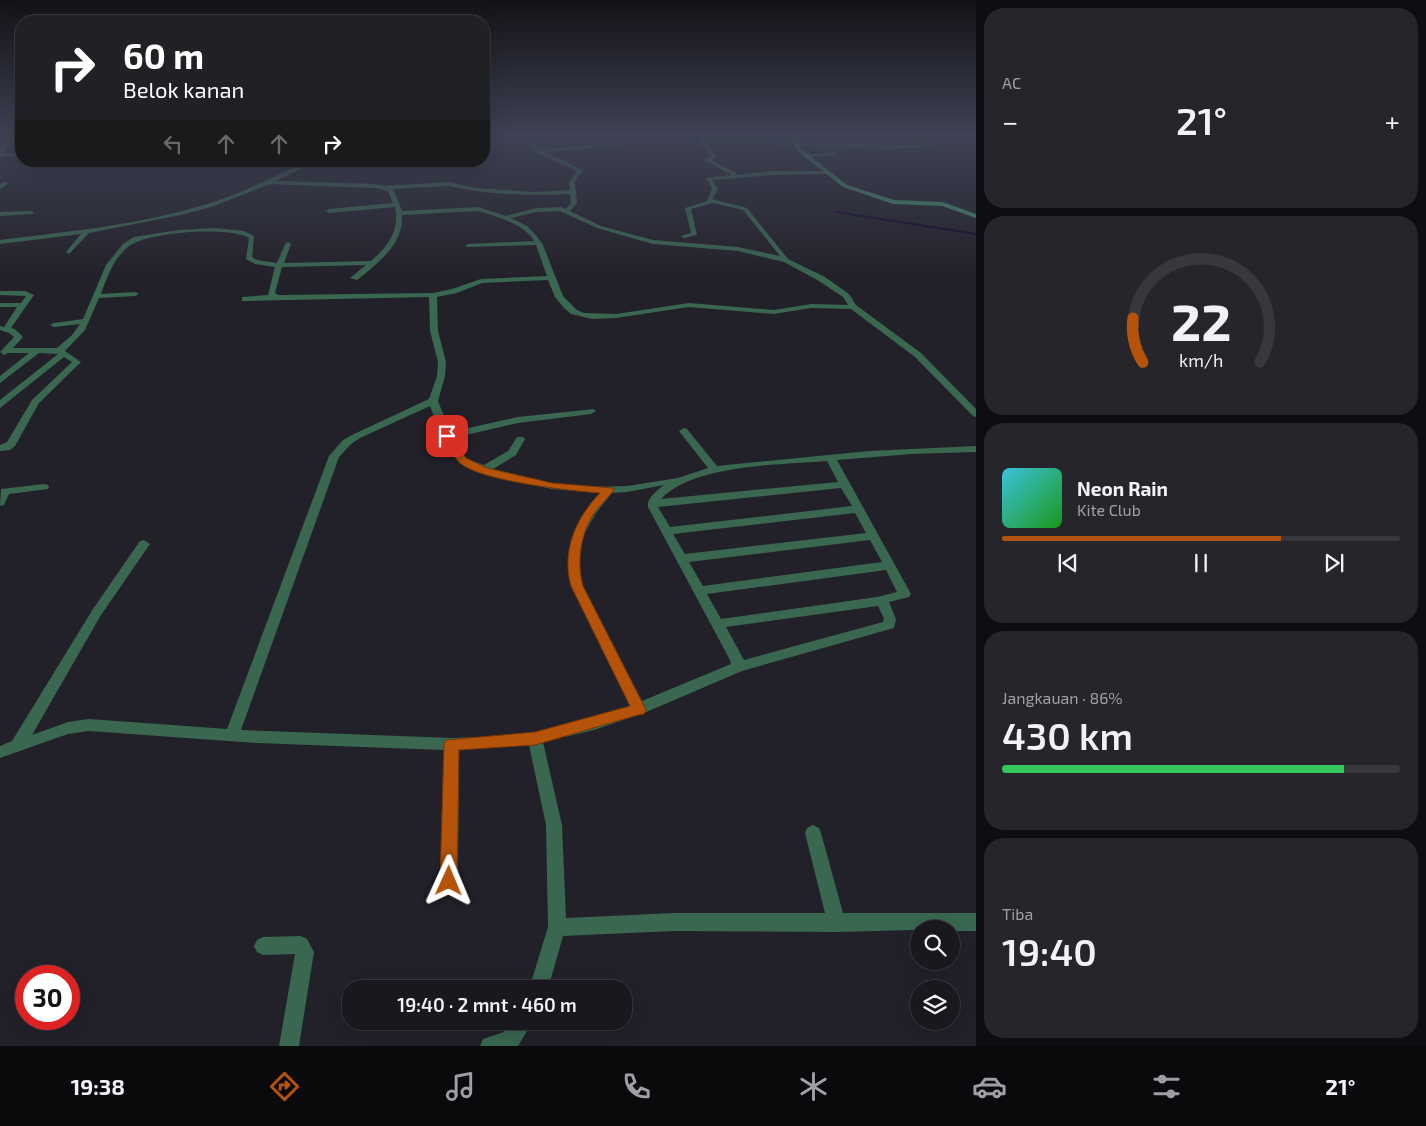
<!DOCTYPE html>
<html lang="id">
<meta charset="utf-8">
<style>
:root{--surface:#1a181f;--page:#27252c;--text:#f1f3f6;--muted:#9fa0a4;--line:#38373d;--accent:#b45309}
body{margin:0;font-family:"Exo 2",sans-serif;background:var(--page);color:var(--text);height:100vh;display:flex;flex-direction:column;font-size:19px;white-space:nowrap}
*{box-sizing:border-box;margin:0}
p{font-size:16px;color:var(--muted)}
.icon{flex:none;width:28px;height:28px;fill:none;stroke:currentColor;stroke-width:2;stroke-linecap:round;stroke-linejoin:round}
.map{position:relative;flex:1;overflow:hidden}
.details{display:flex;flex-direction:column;gap:8px;padding:8px;background:#0e0d11;width:450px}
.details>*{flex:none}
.hud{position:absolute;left:15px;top:15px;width:475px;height:152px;border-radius:20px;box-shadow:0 5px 20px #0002,0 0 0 1px var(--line);background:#202124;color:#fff;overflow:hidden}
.buttons{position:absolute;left:910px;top:920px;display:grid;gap:10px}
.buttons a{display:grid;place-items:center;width:50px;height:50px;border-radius:50%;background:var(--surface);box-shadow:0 5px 20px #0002,0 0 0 1px var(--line);font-size:25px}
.speed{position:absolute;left:15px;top:965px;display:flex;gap:10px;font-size:25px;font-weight:700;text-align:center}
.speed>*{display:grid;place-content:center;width:65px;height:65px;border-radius:50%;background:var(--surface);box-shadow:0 5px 20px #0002,0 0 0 1px var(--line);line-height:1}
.speed .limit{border:8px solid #d22;background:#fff;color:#111}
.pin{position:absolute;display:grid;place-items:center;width:42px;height:42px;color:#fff;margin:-21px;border-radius:10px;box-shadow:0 2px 8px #0006}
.me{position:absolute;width:55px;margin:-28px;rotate:1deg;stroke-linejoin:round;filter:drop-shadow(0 0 4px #0008)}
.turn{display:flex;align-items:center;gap:18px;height:105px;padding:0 25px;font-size:22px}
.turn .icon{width:65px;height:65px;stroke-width:2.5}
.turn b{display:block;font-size:35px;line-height:42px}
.lanes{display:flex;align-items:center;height:48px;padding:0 25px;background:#0003;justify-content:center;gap:25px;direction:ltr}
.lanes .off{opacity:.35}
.big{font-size:38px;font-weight:600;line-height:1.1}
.details .card{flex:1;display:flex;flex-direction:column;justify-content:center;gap:8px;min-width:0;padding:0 18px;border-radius:20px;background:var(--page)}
.details .dial{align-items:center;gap:0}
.dial svg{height:130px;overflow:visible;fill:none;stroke:var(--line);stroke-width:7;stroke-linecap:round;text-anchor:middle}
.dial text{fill:var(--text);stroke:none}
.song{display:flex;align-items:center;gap:15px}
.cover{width:60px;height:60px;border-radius:8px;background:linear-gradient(135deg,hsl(190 70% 55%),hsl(120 70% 35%))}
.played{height:5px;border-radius:2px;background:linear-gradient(90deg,var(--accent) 70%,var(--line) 70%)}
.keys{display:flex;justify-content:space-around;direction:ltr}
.heat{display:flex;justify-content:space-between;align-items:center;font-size:28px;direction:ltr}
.charge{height:8px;border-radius:4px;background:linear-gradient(90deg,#34c759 86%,var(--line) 0)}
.trip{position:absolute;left:342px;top:980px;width:290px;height:50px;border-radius:20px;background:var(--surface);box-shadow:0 5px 20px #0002,0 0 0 1px var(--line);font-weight:600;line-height:50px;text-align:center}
.dock{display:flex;height:80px;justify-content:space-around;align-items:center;background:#0a0a0c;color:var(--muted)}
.dock .icon{width:35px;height:35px}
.dock .active{color:var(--accent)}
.dock b{font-size:22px;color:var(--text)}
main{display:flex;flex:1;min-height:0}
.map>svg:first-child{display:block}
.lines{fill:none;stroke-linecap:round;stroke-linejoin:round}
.stream-far1{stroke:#15032e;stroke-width:1}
.stream{stroke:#15032e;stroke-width:2}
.street{fill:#396750;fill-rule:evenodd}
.secondary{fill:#408e6a;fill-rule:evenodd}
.route{fill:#b45309;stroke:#753606}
</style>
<main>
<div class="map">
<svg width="976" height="1046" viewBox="0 0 976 1046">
<rect width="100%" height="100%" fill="#222029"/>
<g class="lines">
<!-- stream-far1 -->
<path class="stream-far1" d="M 832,211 L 845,213"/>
<!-- stream -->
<path class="stream" d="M 837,212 L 976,234"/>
<!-- street -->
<path class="street" d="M 8,135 L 12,135 L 3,153 L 21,153 L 21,156 L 0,157 L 0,150 Z
M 522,135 L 527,135 L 539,149 L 620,144 L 622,145 L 545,152 L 583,170 L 575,182 L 577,203 L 570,211 L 601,226 L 653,240 L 738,247 L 780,256 L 743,210 L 713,203 L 691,209 L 697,235 L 684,238 L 681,236 L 691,233 L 685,208 L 707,201 L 712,189 L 706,178 L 732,175 L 705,161 L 705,159 L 711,156 L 701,144 L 699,136 L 703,136 L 704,139 L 894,145 L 928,145 L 915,135 L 920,135 L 935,146 L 894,149 L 705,142 L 717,157 L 711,160 L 736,173 L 736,175 L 772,171 L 830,171 L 828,174 L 772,175 L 712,180 L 718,189 L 712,199 L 747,208 L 788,259 L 825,277 L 849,294 L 856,305 L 921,353 L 976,409 L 976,417 L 973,416 L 915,357 L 851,309 L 811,308 L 774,314 L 689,307 L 616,318 L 592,319 L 571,314 L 563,307 L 555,297 L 548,280 L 482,283 L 457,293 L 437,297 L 438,331 L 446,362 L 445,376 L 438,401 L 450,432 L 518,417 L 594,409 L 596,411 L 591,414 L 518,423 L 453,438 L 467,459 L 484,465 L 508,451 L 517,437 L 523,437 L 525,439 L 516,455 L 493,469 L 552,483 L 591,487 L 627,486 L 678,478 L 708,468 L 679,431 L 684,428 L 687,429 L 717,466 L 869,451 L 976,446 L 976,452 L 912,454 L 837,460 L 911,594 L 909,597 L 889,602 L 896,619 L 894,628 L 742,671 L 644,713 L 594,730 L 543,742 L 562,825 L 566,918 L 674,913 L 825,913 L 805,833 L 807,828 L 813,825 L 819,828 L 821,833 L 843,913 L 976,913 L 976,931 L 951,931 L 951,929 L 837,932 L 674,931 L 563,936 L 548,989 L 529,989 L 548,927 L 546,825 L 529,745 L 459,750 L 458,881 L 455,887 L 449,889 L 443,887 L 440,881 L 444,750 L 257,743 L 89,731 L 68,734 L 0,758 L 0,746 L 12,741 L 93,609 L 140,541 L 144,540 L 150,544 L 101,615 L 32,735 L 68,722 L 89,719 L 227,729 L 329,456 L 343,440 L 354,434 L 429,399 L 437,376 L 438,362 L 430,331 L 429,297 L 245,301 L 242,301 L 242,297 L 268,295 L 275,267 L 255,264 L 246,259 L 249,238 C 229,226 145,232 128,247 C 114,258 107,277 101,294 L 135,292 L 139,294 L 135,296 L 99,298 L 85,330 L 65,351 L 81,362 L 39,403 L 15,446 L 10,450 L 0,451 L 0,445 L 7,442 L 32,400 L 72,362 L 64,357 L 0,408 L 0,400 L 58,354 L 39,353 L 0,383 L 0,376 L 29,353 L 8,353 L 4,355 L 0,352 L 14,337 L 9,333 L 0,330 L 0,326 L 4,327 L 17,307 L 0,307 L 0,303 L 21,303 L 26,296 L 0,295 L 0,291 L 25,291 L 34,295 L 11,328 L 15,329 L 23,337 L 13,348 L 57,348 L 72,335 L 80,324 L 54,327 L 50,325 L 54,323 L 83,319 L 106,265 L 123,244 L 134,237 L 179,230 L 215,228 L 244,231 L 254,236 L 252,257 L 257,260 L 277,263 L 285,244 L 288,242 L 291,244 L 284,263 L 371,261 C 388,247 400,230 395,207 L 329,213 L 326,211 L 329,209 L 393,203 L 388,191 L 375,188 L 270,184 L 214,206 L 185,214 L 89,233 L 69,254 L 66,252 L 81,234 L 0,244 L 0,240 C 71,231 142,225 210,203 C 242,193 271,178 302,164 L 256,161 L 316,161 L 276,181 L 375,184 L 384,186 L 449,182 L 476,188 L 534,192 L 570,190 L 569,182 L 577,171 L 536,152 ZM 449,186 C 489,195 529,196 570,194 L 571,203 L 566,209 L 561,207 L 536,208 L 506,216 L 478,207 L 402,211 L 393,189 ZM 478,211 C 497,217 523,223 534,241 L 468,244 L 466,245 L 466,247 L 536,245 L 547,276 L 481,279 L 452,289 L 433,293 L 278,295 L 275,293 L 282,267 L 366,265 L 350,278 L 357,280 C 378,263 404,244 402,215 ZM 560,211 L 597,228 L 653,244 L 738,251 L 784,262 L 819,281 L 843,297 L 848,305 L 811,304 L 774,310 L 689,303 L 616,314 L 584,313 L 577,310 L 563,296 L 543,245 L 536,235 L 527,226 L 511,218 L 536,212 ZM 430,406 L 442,436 L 459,463 L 496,477 L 552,489 L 600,493 C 574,521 563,548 571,586 L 630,706 L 594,718 L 535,732 L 498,736 L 452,738 L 241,730 L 339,457 L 351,444 L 360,438 ZM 827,461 L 838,482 L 661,499 C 693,464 781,465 827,461 ZM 664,485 C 657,490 646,499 648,507 L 730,660 L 731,664 L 642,701 L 583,586 L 580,572 L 579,559 L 584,534 L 596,513 L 612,493 L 627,492 ZM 841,488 L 852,506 L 670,527 L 658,507 ZM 855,513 L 866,533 L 685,554 L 673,534 ZM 870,540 L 882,562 L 703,586 L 689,562 ZM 886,570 L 897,592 L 877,597 L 721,619 L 707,594 ZM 878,606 L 884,619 L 883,622 L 744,660 L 726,627 Z
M 836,152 L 838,155 L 806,157 L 803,155 Z
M 4,182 L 9,183 L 0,189 L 0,184 Z
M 31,211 L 33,212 L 33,214 L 0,216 L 0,212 Z
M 44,484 L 48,485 L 49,487 L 48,489 L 9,494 L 4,505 L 0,506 L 1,489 Z
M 301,936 L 307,939 L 314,952 L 299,1046 L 279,1046 L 295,954 L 263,955 L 257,952 L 254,946 L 257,940 L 263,937 Z
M 511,1021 L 533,1021 L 518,1046 L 480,1046 L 483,1039 L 504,1032 Z"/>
<!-- secondary -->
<path class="secondary" d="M 792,135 L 798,135 L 799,144 L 804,151 L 847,185 L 894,200 L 943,202 L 976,214 L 976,218 L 942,206 L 893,204 L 843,187 L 800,153 L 793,144 Z"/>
</g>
<!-- sky -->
<linearGradient id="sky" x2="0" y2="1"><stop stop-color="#131217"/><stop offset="0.48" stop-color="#3e4254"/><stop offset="1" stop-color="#3e4254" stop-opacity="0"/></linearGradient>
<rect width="976" height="281" fill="url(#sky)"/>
<!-- route -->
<path class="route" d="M 443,434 L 450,434 L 466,458 L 487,468 L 552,483 L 613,488 L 614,490 C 609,497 603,502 598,508 C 581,529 576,560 583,586 L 646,710 L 644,714 L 638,715 L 535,745 L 459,750 L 457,881 L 455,887 L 449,889 L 443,887 L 440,881 L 444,744 L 446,740 L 535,732 L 630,706 L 571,586 C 561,551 576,518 600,493 C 572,491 477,481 459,462 C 452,455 447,444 442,436 Z"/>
</svg>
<div class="buttons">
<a><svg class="icon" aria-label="search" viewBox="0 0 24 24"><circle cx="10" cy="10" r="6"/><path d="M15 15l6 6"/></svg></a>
<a><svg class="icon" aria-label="layers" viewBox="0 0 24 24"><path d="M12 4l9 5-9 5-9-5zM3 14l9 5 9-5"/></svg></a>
</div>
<div class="speed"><div class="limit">30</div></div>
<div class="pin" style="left:447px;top:436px;background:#d93025"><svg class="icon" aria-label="arrive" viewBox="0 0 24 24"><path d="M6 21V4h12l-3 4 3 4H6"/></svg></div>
<svg class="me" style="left:449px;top:881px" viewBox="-20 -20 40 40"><path d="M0-17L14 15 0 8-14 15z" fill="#b45309" stroke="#fff" stroke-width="4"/></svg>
<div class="trip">19:40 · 2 mnt · 460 m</div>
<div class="hud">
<div class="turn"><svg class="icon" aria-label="right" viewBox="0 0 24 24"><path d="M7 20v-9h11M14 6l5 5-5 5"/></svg><div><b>60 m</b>Belok kanan</div></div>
<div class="lanes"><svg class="icon off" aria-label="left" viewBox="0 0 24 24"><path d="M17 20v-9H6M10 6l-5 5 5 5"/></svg><svg class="icon off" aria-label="ahead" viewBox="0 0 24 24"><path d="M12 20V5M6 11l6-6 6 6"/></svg><svg class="icon off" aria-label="ahead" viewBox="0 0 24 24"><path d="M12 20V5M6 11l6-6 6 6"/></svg><svg class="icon" aria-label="right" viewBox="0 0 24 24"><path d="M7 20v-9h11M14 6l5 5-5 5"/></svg></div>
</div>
</div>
<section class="details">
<div class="card"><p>AC</p>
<div class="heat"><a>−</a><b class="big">21°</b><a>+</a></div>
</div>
<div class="card dial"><svg viewBox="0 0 100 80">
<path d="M14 69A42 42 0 1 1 86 69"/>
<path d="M14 69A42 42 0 0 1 8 42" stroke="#b45309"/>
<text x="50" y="56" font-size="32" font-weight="700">22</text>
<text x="50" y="72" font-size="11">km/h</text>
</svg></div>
<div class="card">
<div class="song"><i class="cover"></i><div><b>Neon Rain</b><p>Kite Club</p></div></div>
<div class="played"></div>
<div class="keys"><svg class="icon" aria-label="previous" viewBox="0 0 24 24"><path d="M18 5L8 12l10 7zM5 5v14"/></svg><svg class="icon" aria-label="pause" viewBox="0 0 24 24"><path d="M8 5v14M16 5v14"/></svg><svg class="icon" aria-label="next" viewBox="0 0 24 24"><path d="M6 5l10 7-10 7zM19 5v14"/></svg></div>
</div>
<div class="card"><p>Jangkauan · 86%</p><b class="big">430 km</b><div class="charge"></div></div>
<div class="card"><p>Tiba</p><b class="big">19:40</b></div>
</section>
</main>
<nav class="dock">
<b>19:38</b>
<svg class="icon active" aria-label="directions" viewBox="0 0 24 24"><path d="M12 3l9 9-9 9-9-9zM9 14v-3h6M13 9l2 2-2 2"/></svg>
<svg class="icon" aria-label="music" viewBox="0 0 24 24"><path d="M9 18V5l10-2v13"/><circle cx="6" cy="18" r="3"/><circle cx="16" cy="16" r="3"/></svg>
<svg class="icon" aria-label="phone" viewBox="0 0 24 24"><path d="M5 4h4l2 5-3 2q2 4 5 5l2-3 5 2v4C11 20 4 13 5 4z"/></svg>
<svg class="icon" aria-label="climate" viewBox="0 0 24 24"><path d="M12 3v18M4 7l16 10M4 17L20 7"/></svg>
<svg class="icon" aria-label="car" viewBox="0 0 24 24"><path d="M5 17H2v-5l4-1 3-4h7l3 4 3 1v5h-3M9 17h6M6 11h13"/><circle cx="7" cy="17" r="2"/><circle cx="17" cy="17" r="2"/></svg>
<svg class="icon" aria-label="filters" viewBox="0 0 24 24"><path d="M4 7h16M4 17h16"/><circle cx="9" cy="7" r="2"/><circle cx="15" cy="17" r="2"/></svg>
<b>21°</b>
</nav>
